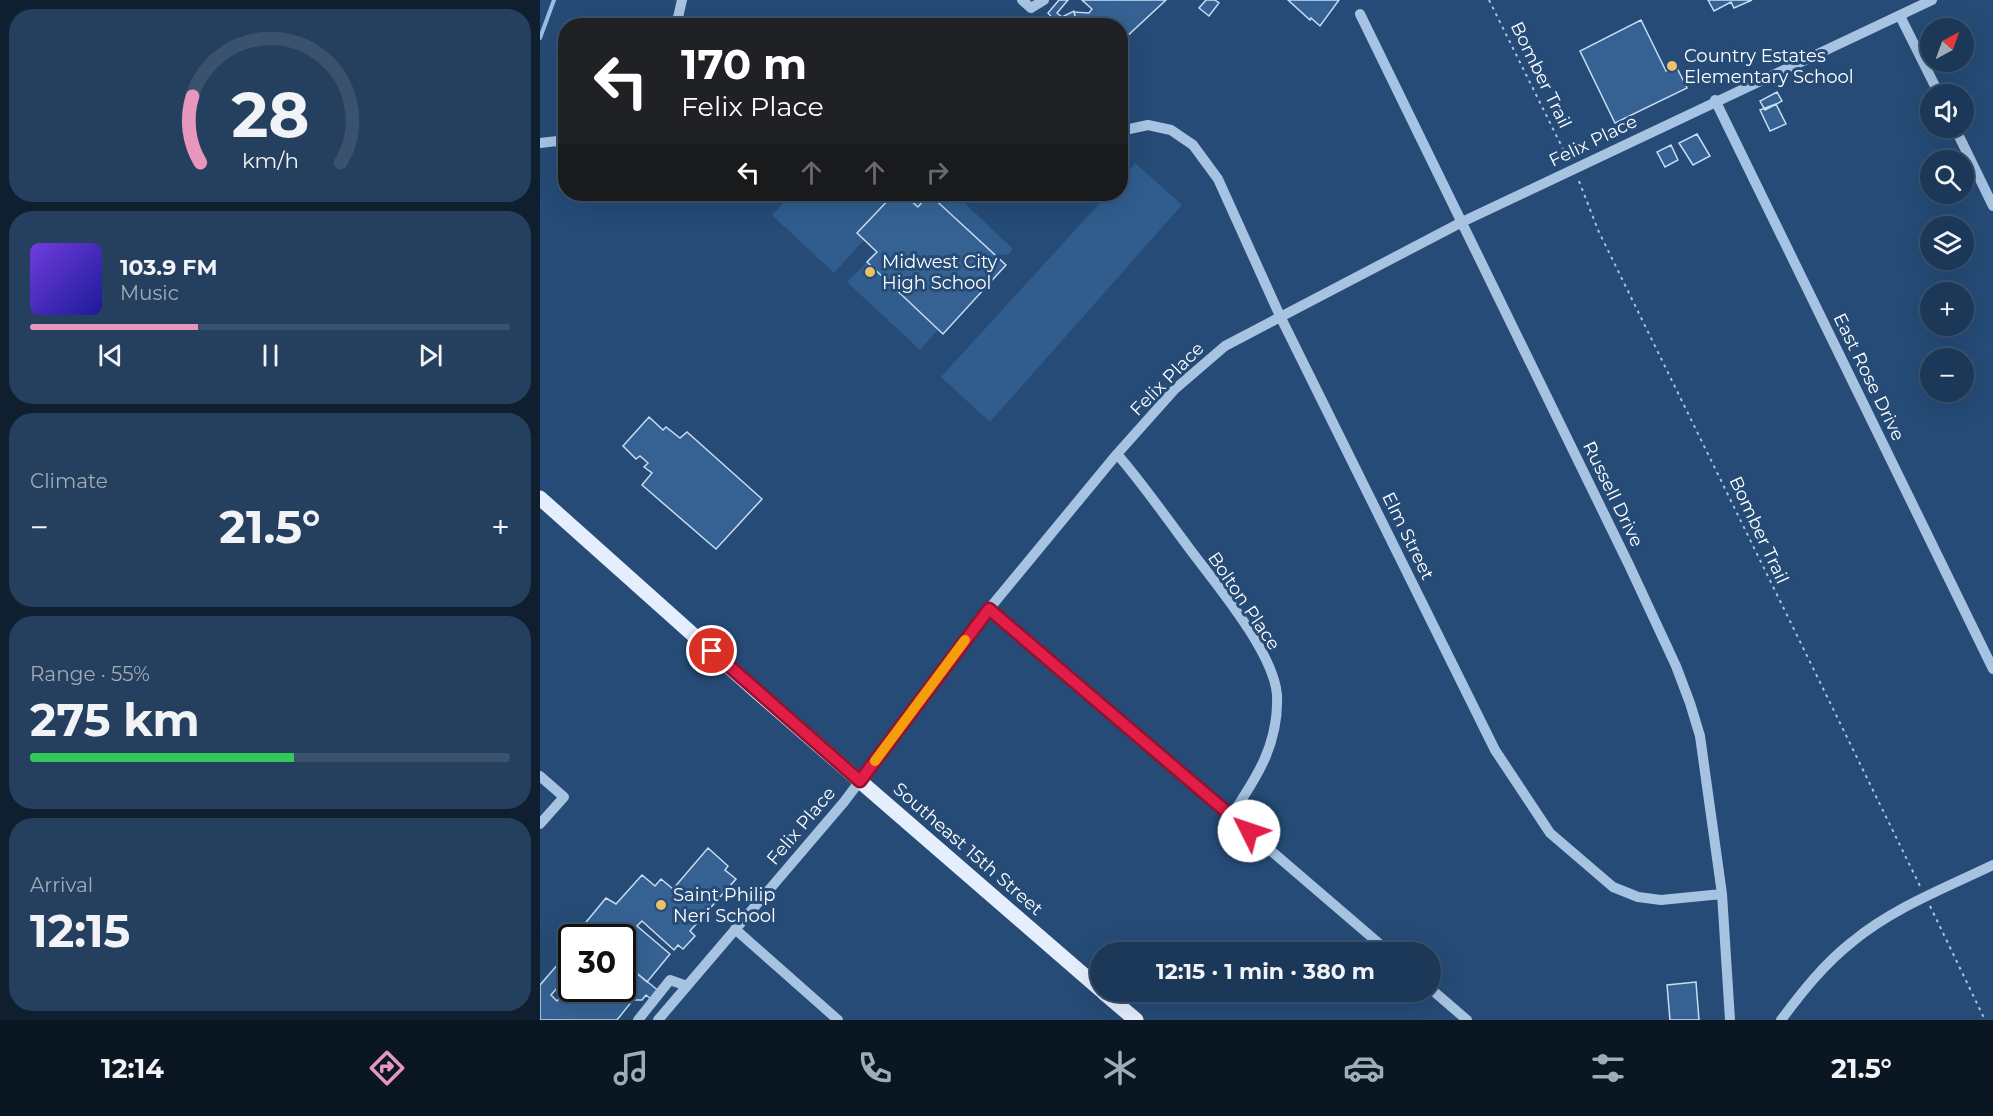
<!DOCTYPE html>
<meta charset="utf-8">
<style>
:root{--surface:#1c3858;--page:#253f5e;--text:#f1f3f6;--muted:#a0acba;--line:#3a526e;--accent:#e797bd}
body{margin:0;font-family:Montserrat,sans-serif;background:var(--page);color:var(--text);height:100vh;display:flex;flex-direction:column;font-size:22px;white-space:nowrap}
*{box-sizing:border-box;margin:0}
p{font-size:20px;color:var(--muted)}
.icon{flex:none;width:33px;height:33px;fill:none;stroke:currentColor;stroke-width:2;stroke-linecap:round;stroke-linejoin:round}
.map{position:relative;flex:1;overflow:hidden}
.panel{display:flex;flex-direction:column;gap:9px;padding:9px;background:#0f1f30;width:540px}
.panel>*{flex:none}
.guide{position:absolute;left:18px;top:18px;width:570px;height:183px;border-radius:24px;box-shadow:0 6px 24px #0002,0 0 0 2px var(--line);background:#202124;color:#fff;overflow:hidden}
.needle{width:39px;rotate:41deg}
.controls{position:absolute;left:1380px;top:18px;display:grid;gap:12px}
.controls a{display:grid;place-items:center;width:54px;height:54px;border-radius:50%;background:var(--surface);box-shadow:0 6px 24px #0002,0 0 0 2px var(--line);font-size:30px}
.speed{position:absolute;left:18px;top:924px;display:flex;gap:12px;font-size:30px;font-weight:700;text-align:center}
.speed>*{display:grid;place-content:center;width:78px;height:78px;border-radius:50%;background:var(--surface);box-shadow:0 6px 24px #0002,0 0 0 2px var(--line);line-height:1}
.speed .limit{border:3px solid #111;border-radius:9px;background:#fff;color:#111}
.pin{position:absolute;display:grid;place-items:center;width:51px;height:51px;color:#fff;margin:-26px;border:3px solid #fff;border-radius:50%;box-shadow:0 2px 6px #0007}
.me{position:absolute;width:66px;margin:-33px;rotate:311deg;stroke-linejoin:round;filter:drop-shadow(0 0 4px #0008)}
.turn{display:flex;align-items:center;gap:21px;height:126px;padding:0 24px;font-size:27px}
.turn .icon{width:78px;height:78px;stroke-width:2.5}
.turn b{display:block;font-size:42px;line-height:51px}
.lanes{display:flex;align-items:center;height:57px;padding:0 24px;background:#0003;justify-content:center;gap:30px;direction:ltr}
.lanes .off{opacity:.35}
.big{font-size:45px;font-weight:700;line-height:1.1}
.panel .tile{flex:1;display:flex;flex-direction:column;justify-content:center;gap:9px;min-width:0;padding:0 21px;border-radius:24px;background:var(--page)}
.panel .dial{align-items:center;gap:0}
.dial svg{height:156px;overflow:visible;fill:none;stroke:var(--line);stroke-width:7;stroke-linecap:round;text-anchor:middle}
.dial text{fill:var(--text);stroke:none}
.song{display:flex;align-items:center;gap:18px}
.cover{width:72px;height:72px;border-radius:9px;background:linear-gradient(135deg,hsl(260 70% 55%),hsl(240 70% 35%))}
.played{height:6px;border-radius:3px;background:linear-gradient(90deg,var(--accent) 35%,var(--line) 35%)}
.keys{display:flex;justify-content:space-around;direction:ltr}
.heat{display:flex;justify-content:space-between;align-items:center;font-size:33px;direction:ltr}
.charge{height:9px;border-radius:4px;background:linear-gradient(90deg,#34c759 55%,var(--line) 0)}
.trip{position:absolute;left:550px;top:942px;width:351px;height:60px;border-radius:30px;background:var(--surface);box-shadow:0 6px 24px #0002,0 0 0 2px var(--line);font-weight:700;line-height:60px;text-align:center}
.tab-bar{display:flex;height:96px;justify-content:space-around;align-items:center;background:#0b1623;color:var(--muted)}
.tab-bar .icon{width:42px;height:42px}
.tab-bar .active{color:var(--accent)}
.tab-bar b{font-size:27px;color:var(--text)}
main{display:flex;flex:1;min-height:0}
.map>svg:first-child{display:block}
.green{fill:#305d8e}
.lines{fill:none;stroke-linecap:round;stroke-linejoin:round}
.stream{stroke:#9abee3;stroke-width:4}
.building{fill:#356293;stroke:#c8dcf2;stroke-width:1.5}
.path{stroke:#a6c3e2;stroke-width:2;stroke-dasharray:3 4.5;stroke-linecap:butt}
.minor{stroke:#a6c3e2;stroke-width:10}
.major{stroke:#e5eefc;stroke-width:15}
.route-casing{stroke:#92132f;stroke-width:15}
.route{stroke:#e11d48;stroke-width:10}
.slow{stroke:#f59e0b;stroke-width:10}
.poi-dot{fill:#ebc26b;stroke:#254b76;stroke-width:2}
.labels{text-anchor:middle;dominant-baseline:central;stroke-width:6;stroke-linejoin:round;paint-order:stroke}
.poi-label{font-size:18px;fill:#fff;stroke:#254b76;text-anchor:start}
.street-label{font-size:18px;fill:#fff;stroke:#254b76}
</style>
<main>
<section class="panel">
<div class="tile dial"><svg viewBox="0 0 100 80">
<path d="M14 69A42 42 0 1 1 86 69"/>
<path d="M14 69A42 42 0 0 1 10 35" stroke="#e797bd"/>
<text x="50" y="56" font-size="32" font-weight="700">28</text>
<text x="50" y="72" font-size="11">km/h</text>
</svg></div>
<div class="tile">
<div class="song"><i class="cover"></i><div><b>103.9 FM</b><p>Music</p></div></div>
<div class="played"></div>
<div class="keys"><svg class="icon" aria-label="previous" viewBox="0 0 24 24"><path d="M18 5L8 12l10 7zM5 5v14"/></svg><svg class="icon" aria-label="pause" viewBox="0 0 24 24"><path d="M8 5v14M16 5v14"/></svg><svg class="icon" aria-label="next" viewBox="0 0 24 24"><path d="M6 5l10 7-10 7zM19 5v14"/></svg></div>
</div>
<div class="tile"><p>Climate</p>
<div class="heat"><a>−</a><b class="big">21.5°</b><a>+</a></div>
</div>
<div class="tile"><p>Range · 55%</p><b class="big">275 km</b><div class="charge"></div></div>
<div class="tile"><p>Arrival</p><b class="big">12:15</b></div>
</section>
<div class="map">
<svg width="1453" height="1020" viewBox="0 0 1453 1020">
<rect width="100%" height="100%" fill="#254b76"/>
<!-- green -->
<path class="green" d="M 595,163 L 642,205 L 450,422 L 401,377 L 568,194 L 580,194 L 581,180 Z
M 252,194 L 354,194 L 317,233 L 324,240 L 294,273 L 232,215 Z
M 389,194 L 415,194 L 473,249 L 468,255 L 454,254 Z
M 327,262 L 398,330 L 380,350 L 307,282 Z"/>
<g class="lines">
<!-- stream -->
<path class="stream" d="M 0,38 L 14,0"/>
</g>
<!-- building -->
<path class="building" d="M 519,0 L 528,0 L 517,13 L 522,17 L 534,11 L 536,20 L 524,26 L 513,26 L 516,22 L 508,13 Z
M 542,0 L 626,0 L 584,39 L 580,36 L 580,26 L 557,26 L 551,21 L 536,20 L 534,12 L 549,13 L 552,9 Z
M 666,0 L 675,0 L 679,3 L 669,16 L 659,8 Z
M 748,0 L 799,0 L 780,26 L 771,18 L 770,20 Z
M 1168,0 L 1212,0 L 1194,8 L 1191,2 L 1174,11 Z
M 1101,20 L 1126,71 L 1136,66 L 1147,88 L 1075,123 L 1040,51 Z
M 1237,92 L 1242,101 L 1225,110 L 1220,101 Z
M 1236,104 L 1246,124 L 1230,131 L 1220,110 Z
M 1157,134 L 1170,156 L 1153,165 L 1139,143 Z
M 1131,145 L 1138,160 L 1125,167 L 1117,152 Z
M 354,194 L 363,194 L 378,207 L 389,194 L 466,265 L 403,334 L 327,262 L 337,252 L 317,233 Z
M 370,194 L 389,194 L 378,207 L 367,197 Z
M 109,417 L 123,430 L 126,427 L 140,438 L 147,432 L 222,499 L 176,549 L 102,485 L 112,473 L 104,467 L 108,463 L 100,456 L 96,459 L 83,446 Z
M 168,848 L 188,866 L 185,870 L 196,879 L 150,931 L 155,936 L 143,949 L 138,945 L 134,950 L 102,921 L 97,926 L 130,954 L 107,982 L 82,961 L 82,938 L 55,938 L 42,927 L 66,898 L 76,904 L 102,875 L 115,886 L 121,879 L 133,889 Z
M 32,938 L 32,971 L 11,995 L 17,1001 L 32,985 L 32,988 L 82,988 L 82,961 L 120,992 L 113,1001 L 106,995 L 102,1000 L 93,1000 L 77,1020 L 0,1020 L 0,985 L 26,955 L 20,951 Z
M 1156,982 L 1159,1020 L 1130,1020 L 1127,985 Z"/>
<g class="lines">
<!-- path -->
<path class="path" d="M 949,0 L 1028,159
M 1039,181 L 1058,230 L 1380,886
M 1390,906 L 1445,1020"/>
<!-- minor -->
<path class="minor" d="M 482,0 L 491,8 L 504,0
M 820,14 L 1089,565 L 1136,666 L 1150,703 L 1160,736 L 1182,894 L 1190,1020
M 1360,16 L 1399,94
M 136,26 L 142,0
M 1175,100 L 1453,669
M 1415,128 L 1453,206
M 580,131 L 608,125 L 631,130 L 653,145 L 678,179 L 740,316 L 955,750 L 1010,833 L 1073,887 L 1098,897 L 1121,900 L 1182,894
M 0,143 L 26,140
M 577,454 C 603,484 625,516 649,548 C 675,583 734,652 737,695 C 739,744 717,777 691,816
M 449,609 L 849,952
M 0,776 L 24,797 L 0,824
M 195,929 L 298,1020
M 891,989 L 927,1020
M 98,1020 L 130,980 L 147,986
M 118,1020 L 304,802 L 449,609 L 577,454 L 635,389 L 685,346 L 922,222 L 1392,0
M 1241,1020 C 1262,992 1284,964 1312,942 C 1353,908 1405,888 1453,865"/>
<!-- major -->
<path class="major" d="M 0,498 L 216,691 L 561,990
M 563,992 L 596,1020"/>
</g>
<g class="lines">
<!-- route casing -->
<g class="route-casing">
<path id="route" d="M 172,651 L 320,781 L 449,609 L 709,831"/>
</g>
<!-- route -->
<use href="#route" class="route"/>
<!-- slow -->
<path class="slow" d="M 335,761 L 425,640"/>
</g>
<!-- markers -->
<g class="poi-dot">
<circle cx="1132" cy="66" r="6"/>
<circle cx="330" cy="272" r="6"/>
<circle cx="121" cy="905" r="6"/>
</g>
<g class="labels">
<!-- poi labels -->
<g class="poi-label">
<text x="1144" y="56">Country Estates<tspan x="1144" dy="21">Elementary School</tspan></text>
<text x="342" y="262">Midwest City<tspan x="342" dy="21">High School</tspan></text>
<text x="133" y="895">Saint Philip<tspan x="133" dy="21">Neri School</tspan></text>
</g>
<!-- street labels -->
<g class="street-label">
<text transform="translate(1001 75) rotate(64)">Bomber Trail</text>
<text transform="translate(1053 141) rotate(-26)">Felix Place</text>
<text transform="translate(1329 377) rotate(64)">East Rose Drive</text>
<text transform="translate(627 379) rotate(-45)">Felix Place</text>
<text transform="translate(1073 494) rotate(64)">Russell Drive</text>
<text transform="translate(1219 530) rotate(65)">Bomber Trail</text>
<text transform="translate(868 536) rotate(64)">Elm Street</text>
<text transform="translate(704 601) rotate(56)">Bolton Place</text>
<text transform="translate(261 826) rotate(-50)">Felix Place</text>
<text transform="translate(428 849) rotate(41)">Southeast 15th Street</text>
</g>
</g>
</svg>
<div class="controls">
<a><svg class="needle" viewBox="-14 -14 28 28"><path d="M0-13l5 13h-10z" fill="#e53935"/><path d="M0 13l5-13h-10z" fill="#a0acba"/></svg></a>
<a><svg class="icon" aria-label="sound" viewBox="0 0 24 24"><path d="M4 9h4l5-4v14l-5-4H4zM17 9q2 3 0 6"/></svg></a>
<a><svg class="icon" aria-label="search" viewBox="0 0 24 24"><circle cx="10" cy="10" r="6"/><path d="M15 15l6 6"/></svg></a>
<a><svg class="icon" aria-label="layers" viewBox="0 0 24 24"><path d="M12 4l9 5-9 5-9-5zM3 14l9 5 9-5"/></svg></a>
<a>+</a>
<a>−</a>
</div>
<div class="speed"><div class="limit">30</div></div>
<div class="pin" style="left:172px;top:651px;background:#d93025"><svg class="icon" aria-label="arrive" viewBox="0 0 24 24"><path d="M6 21V4h12l-3 4 3 4H6"/></svg></div>
<svg class="me" style="left:709px;top:831px" viewBox="-20 -20 40 40"><circle r="19" fill="#fff"/><path d="M0-13L10 11 0 6-10 11z" fill="#e11d48"/></svg>
<div class="trip">12:15 · 1 min · 380 m</div>
<div class="guide">
<div class="turn"><svg class="icon" aria-label="left" viewBox="0 0 24 24"><path d="M17 20v-9H6M10 6l-5 5 5 5"/></svg><div><b>170 m</b>Felix Place</div></div>
<div class="lanes"><svg class="icon" aria-label="left" viewBox="0 0 24 24"><path d="M17 20v-9H6M10 6l-5 5 5 5"/></svg><svg class="icon off" aria-label="ahead" viewBox="0 0 24 24"><path d="M12 20V5M6 11l6-6 6 6"/></svg><svg class="icon off" aria-label="ahead" viewBox="0 0 24 24"><path d="M12 20V5M6 11l6-6 6 6"/></svg><svg class="icon off" aria-label="right" viewBox="0 0 24 24"><path d="M7 20v-9h11M14 6l5 5-5 5"/></svg></div>
</div>
</div>
</main>
<nav class="tab-bar">
<b>12:14</b>
<svg class="icon active" aria-label="directions" viewBox="0 0 24 24"><path d="M12 3l9 9-9 9-9-9zM9 14v-3h6M13 9l2 2-2 2"/></svg>
<svg class="icon" aria-label="music" viewBox="0 0 24 24"><path d="M9 18V5l10-2v13"/><circle cx="6" cy="18" r="3"/><circle cx="16" cy="16" r="3"/></svg>
<svg class="icon" aria-label="phone" viewBox="0 0 24 24"><path d="M5 4h4l2 5-3 2q2 4 5 5l2-3 5 2v4C11 20 4 13 5 4z"/></svg>
<svg class="icon" aria-label="climate" viewBox="0 0 24 24"><path d="M12 3v18M4 7l16 10M4 17L20 7"/></svg>
<svg class="icon" aria-label="car" viewBox="0 0 24 24"><path d="M5 17H2v-5l4-1 3-4h7l3 4 3 1v5h-3M9 17h6M6 11h13"/><circle cx="7" cy="17" r="2"/><circle cx="17" cy="17" r="2"/></svg>
<svg class="icon" aria-label="filters" viewBox="0 0 24 24"><path d="M4 7h16M4 17h16"/><circle cx="9" cy="7" r="2"/><circle cx="15" cy="17" r="2"/></svg>
<b>21.5°</b>
</nav>
